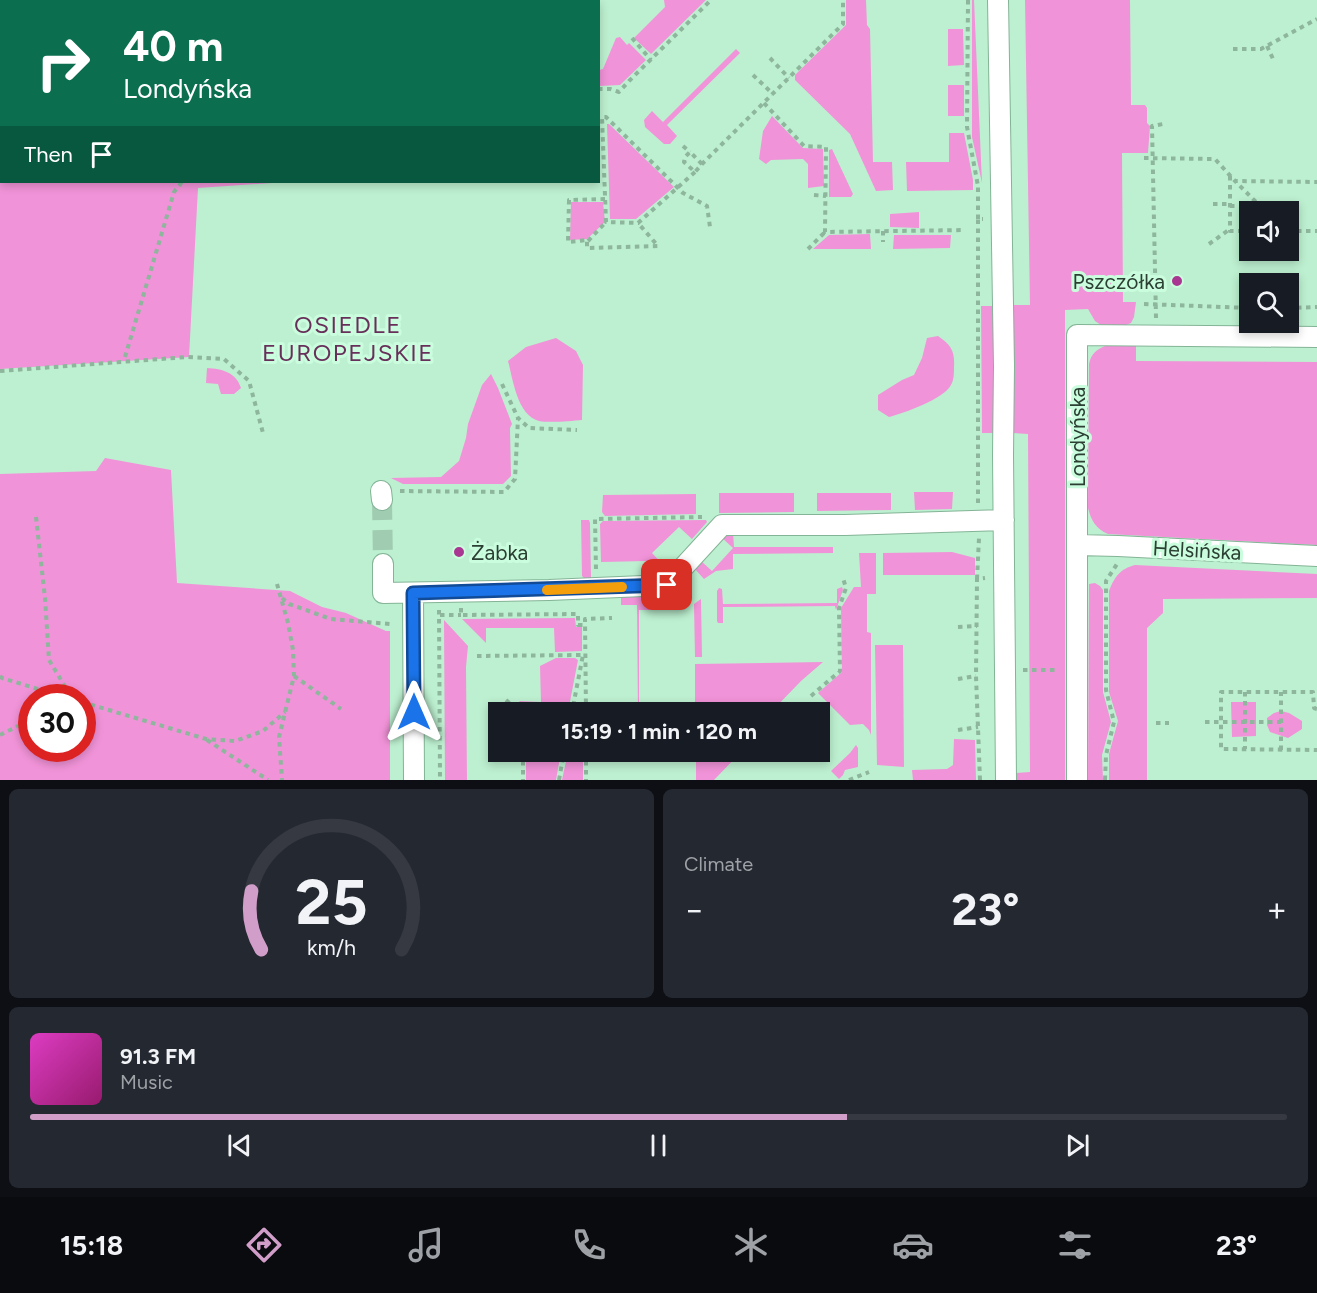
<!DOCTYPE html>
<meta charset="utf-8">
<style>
:root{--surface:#171b24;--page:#242831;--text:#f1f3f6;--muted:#9ea1a6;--line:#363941;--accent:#d19ec9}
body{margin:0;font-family:Figtree,sans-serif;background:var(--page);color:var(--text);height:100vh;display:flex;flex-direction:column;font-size:22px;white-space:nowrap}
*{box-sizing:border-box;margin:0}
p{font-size:20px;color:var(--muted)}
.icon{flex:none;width:33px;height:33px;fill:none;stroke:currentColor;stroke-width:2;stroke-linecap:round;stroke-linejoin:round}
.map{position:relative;height:780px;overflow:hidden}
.sheet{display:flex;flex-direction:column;gap:9px;padding:9px;background:#0d0f14;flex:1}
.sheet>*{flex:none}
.hud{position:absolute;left:0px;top:0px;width:600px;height:183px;box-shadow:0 3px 9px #0003;background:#0b6e4f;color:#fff;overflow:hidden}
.buttons{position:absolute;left:1239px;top:201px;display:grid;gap:12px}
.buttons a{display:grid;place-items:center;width:60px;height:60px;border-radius:0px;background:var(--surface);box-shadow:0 3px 9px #0003;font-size:30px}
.speed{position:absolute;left:18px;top:684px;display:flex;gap:12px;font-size:30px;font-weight:700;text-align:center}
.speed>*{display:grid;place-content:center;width:78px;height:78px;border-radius:50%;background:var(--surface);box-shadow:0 3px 9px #0003;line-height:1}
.speed .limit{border:9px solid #d22;background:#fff;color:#111}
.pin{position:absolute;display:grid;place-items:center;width:51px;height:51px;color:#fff;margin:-26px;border-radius:12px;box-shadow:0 3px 9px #0006}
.me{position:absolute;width:66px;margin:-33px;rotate:0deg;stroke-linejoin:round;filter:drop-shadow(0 0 4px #0008)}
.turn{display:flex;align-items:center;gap:21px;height:126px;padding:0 24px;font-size:27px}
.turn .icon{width:78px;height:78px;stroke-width:2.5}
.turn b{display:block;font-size:42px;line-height:51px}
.then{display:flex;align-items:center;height:57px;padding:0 24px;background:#0003;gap:12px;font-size:22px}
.big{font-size:45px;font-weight:700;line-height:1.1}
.sheet .widget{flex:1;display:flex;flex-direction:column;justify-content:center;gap:9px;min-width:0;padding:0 21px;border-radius:9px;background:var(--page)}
.sheet .dial{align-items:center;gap:0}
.dial svg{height:156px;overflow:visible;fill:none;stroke:var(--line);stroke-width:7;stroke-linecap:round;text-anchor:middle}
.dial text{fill:var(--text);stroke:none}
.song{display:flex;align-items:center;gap:18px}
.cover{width:72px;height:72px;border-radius:9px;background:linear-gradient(135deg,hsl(310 70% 55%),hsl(320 70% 35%))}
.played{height:6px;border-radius:3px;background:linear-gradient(90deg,var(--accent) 65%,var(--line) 65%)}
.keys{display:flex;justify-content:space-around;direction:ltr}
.heat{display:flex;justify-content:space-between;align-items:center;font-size:33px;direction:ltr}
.sheet .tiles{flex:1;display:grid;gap:9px;grid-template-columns:1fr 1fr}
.widget:last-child{grid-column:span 2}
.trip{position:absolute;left:488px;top:702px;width:342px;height:60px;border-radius:0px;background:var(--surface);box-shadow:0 3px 9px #0003;font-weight:700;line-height:60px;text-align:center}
.dock{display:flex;height:96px;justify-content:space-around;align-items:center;background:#090b0e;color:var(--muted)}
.dock .icon{width:42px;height:42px}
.dock .current{color:var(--accent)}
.dock b{font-size:27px;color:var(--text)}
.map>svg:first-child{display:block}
.green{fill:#f193d8;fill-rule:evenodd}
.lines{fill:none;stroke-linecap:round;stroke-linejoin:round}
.street-tunnel{stroke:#a0cdb1;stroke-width:20;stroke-dasharray:20 10;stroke-linecap:butt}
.street-casing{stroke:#83b496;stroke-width:22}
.path{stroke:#8db69c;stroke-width:4;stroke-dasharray:4.5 4.5;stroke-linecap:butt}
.street{stroke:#fff;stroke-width:20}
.route-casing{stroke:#114b97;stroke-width:15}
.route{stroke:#1a73e8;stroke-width:10}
.slow{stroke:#f59e0b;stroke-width:10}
.poi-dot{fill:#a93691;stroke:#cafddd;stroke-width:2}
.labels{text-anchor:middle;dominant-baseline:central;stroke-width:6;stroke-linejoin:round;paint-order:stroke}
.poi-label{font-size:21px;fill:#2b3f33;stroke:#cafddd;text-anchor:end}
.street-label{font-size:21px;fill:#2b3f33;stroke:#cafddd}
.quarter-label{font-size:24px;letter-spacing:1.5px;fill:#682f5a;stroke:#cafddd}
</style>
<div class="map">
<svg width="1317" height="780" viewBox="0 0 1317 780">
<rect width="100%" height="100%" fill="#bdf0d0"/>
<!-- green -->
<path class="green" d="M 0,0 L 436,0 L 436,2 L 2,2 L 2,182 L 286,182 L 198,188 L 189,357 L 0,369 Z
M 664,0 L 706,0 L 651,54 L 634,38 L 665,7 Z
M 846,0 L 866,0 L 867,25 L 870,29 L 873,162 L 892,162 L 893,190 L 876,191 L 850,134 L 795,80 L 795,75 L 846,25 Z
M 972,0 L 974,0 L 982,183 L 972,137 Z
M 1025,0 L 1130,0 L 1131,105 L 1145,105 L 1147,108 L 1147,123 L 1150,126 L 1148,153 L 1122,153 L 1123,302 L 1136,302 L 1134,317 L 1131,323 L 1124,326 L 1104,327 L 1095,321 L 1088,309 L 1065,310 L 1065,780 L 1014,780 L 1014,773 L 1030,772 L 1028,434 L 1013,433 L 1013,305 L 1030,305 Z
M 948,29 L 963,29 L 964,65 L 948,66 Z
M 620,37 L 627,45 L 629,43 L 646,60 L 620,85 L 599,86 L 599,70 L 603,69 L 616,38 Z
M 736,49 L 740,53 L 667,125 L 677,136 L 670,144 L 664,144 L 645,127 L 644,120 L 652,111 L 663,122 Z
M 948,85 L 964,85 L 964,116 L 948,116 Z
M 772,116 L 803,148 L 823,149 L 824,186 L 808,188 L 808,164 L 803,159 L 771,160 L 766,164 L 759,159 L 763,131 Z
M 607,124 L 609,124 L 674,187 L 636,219 L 610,219 Z
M 949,133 L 964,133 L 973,180 L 973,190 L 907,191 L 906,162 L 949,162 Z
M 832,149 L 853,194 L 851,197 L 829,197 L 829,150 Z
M 571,202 L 603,202 L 605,222 L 587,239 L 570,240 Z
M 919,212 L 919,228 L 890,227 L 890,214 Z
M 870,234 L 871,249 L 813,249 L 829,235 Z
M 894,235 L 951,235 L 950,248 L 893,249 Z
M 981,306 L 997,306 L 997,433 L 982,433 Z
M 938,336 C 951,345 955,351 954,367 C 954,373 954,380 951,385 C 944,399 904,413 889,417 L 878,410 L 878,395 L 902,380 L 914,375 L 922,358 L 927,338 Z
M 556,338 L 576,351 L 583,365 L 582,420 C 571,421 549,423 539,421 C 517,415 513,379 508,361 L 526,347 Z
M 1105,346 L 1136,346 L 1136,361 L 1317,362 L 1317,545 L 1108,534 C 1096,529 1091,520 1088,508 L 1089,364 C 1091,354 1096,350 1105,346 Z
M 207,368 C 222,369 236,372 241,388 L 234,394 L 221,394 L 218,384 L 206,383 Z
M 491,374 L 498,388 L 512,424 L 510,428 L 511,476 L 503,484 L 403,484 L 391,478 L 441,477 L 459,461 L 466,438 L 468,424 L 482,385 Z
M 105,458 L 171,470 L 177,583 L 290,591 L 322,607 L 346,613 L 386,631 L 390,631 L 390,780 L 0,780 L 0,474 L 96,471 ZM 32,698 L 82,698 L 82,748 L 32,748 Z
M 914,492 L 953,492 L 952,509 L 915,510 Z
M 719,493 L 794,493 L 794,512 L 719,513 Z
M 817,493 L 891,493 L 891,510 L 817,511 Z
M 696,494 L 696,514 L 605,516 L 602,512 L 603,495 Z
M 581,520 L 589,520 L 590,523 L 591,578 L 584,578 L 582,576 Z
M 706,520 L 707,522 L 692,539 L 679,527 L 652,553 L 669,571 L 663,578 L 647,577 L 647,561 L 601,562 L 600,524 L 603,521 Z
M 733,532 L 734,547 L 833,547 L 833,553 L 733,554 L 733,569 L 716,571 L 704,579 L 694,568 L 700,560 L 712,571 L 733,548 L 721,537 L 725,533 Z
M 952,552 L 975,558 L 975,575 L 883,575 L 883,553 Z
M 859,553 L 876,553 L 876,594 L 867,594 L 867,632 L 871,633 L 871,735 L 869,730 L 863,724 L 850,725 L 818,693 L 842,672 L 841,608 L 854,587 L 861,587 Z
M 1135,565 L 1317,574 L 1317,598 L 1163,599 L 1163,613 L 1147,628 L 1147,780 L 1109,780 L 1109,754 L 1118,721 L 1109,692 L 1109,591 C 1115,576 1120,569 1135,565 Z
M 1095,583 L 1100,586 L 1103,590 L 1103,692 L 1111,722 L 1102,755 L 1103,780 L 1088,780 L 1089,584 Z
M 842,587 L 843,590 L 836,610 L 835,606 L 723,607 L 723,623 L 718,623 L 717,621 L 717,591 L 719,588 L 722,589 L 723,604 L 837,603 L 837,589 Z
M 621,595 L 656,595 L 656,610 L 639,610 L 639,712 L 638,712 L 637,605 L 621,605 Z
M 701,599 L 702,657 L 695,657 L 694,604 Z
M 575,618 L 576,627 L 582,627 L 582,651 L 555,652 L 554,628 L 486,628 L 486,643 L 462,619 Z
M 444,620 L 468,646 L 466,667 L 467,780 L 445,780 Z
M 875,645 L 903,645 L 904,767 L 877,765 Z
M 556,658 L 575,658 L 578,660 L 568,712 L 529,712 L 519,701 L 541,702 L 540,666 Z
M 823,662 L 801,681 L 771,712 L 695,712 L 695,664 Z
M 1231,702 L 1256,702 L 1256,736 L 1232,737 Z
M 1281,711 L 1289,713 L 1302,721 L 1302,729 L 1288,738 L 1270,732 L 1267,725 L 1267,718 L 1274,713 Z
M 954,739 L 975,740 L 976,780 L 913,780 L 912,770 L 947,769 L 953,765 Z
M 856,745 L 858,748 L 858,767 L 845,770 L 843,775 L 839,779 L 831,771 L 850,753 Z
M 526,752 L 561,752 L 556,780 L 526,780 Z
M 568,752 L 583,752 L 583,780 L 562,780 Z
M 696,752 L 741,752 L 714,780 L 696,780 Z"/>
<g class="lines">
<!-- street-tunnel -->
<path class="street-tunnel" d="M 382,500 L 383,564"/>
<!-- street casing -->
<g class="street-casing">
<path id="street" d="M 404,0 L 404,2
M 998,0 L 1004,366 L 1003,455 L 1006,780
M 381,491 L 382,500
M 1077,545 L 1118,546 L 1317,556
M 383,564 L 383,593 L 549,590 L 667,585 L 722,525 L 845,525 L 1004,520
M 413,593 L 414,780
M 1077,780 L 1077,335 L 1317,337"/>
</g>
<!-- path -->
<path class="path" d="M 573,0 L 573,2
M 968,0 L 967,127 L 978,186
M 632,38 L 651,60
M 1267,46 L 1274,61
M 1233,49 L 1261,49 L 1317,19
M 770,58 L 789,78
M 753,75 L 773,94
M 598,89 L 610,89 L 619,92 L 629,81 L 711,0
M 764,103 L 804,146 L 826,147 L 825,232 L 965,230
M 683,146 L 690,152
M 1144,158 L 1215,159 L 1235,181 L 1317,182
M 702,164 L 690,152 L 685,157 L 684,162 L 695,172 L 702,164 L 843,24 L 843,0
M 695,172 C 676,189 657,206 638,223 L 606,222 L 602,117 L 606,117 L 677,187 L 683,193 L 707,206 L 710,227
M 1230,176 L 1230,231 L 1250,231
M 814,195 L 826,196
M 605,199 L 569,200 L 568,242 L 587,240 L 587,248 L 658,246 L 638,223
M 1213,204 L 1230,204
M 1230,206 L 1260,206 L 1235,181
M 978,219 L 978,186 L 979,186
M 883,231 L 883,242
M 1288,231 L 1317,231
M 588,241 L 606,222
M 1209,244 L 1230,229
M 808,249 L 825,232
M 1263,251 L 1263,250
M 1144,304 L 1250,308
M 1288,308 L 1317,307
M 1156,318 L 1152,126 L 1163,124
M 125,357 L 174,192 L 182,182
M 0,371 L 187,357 L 224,359 L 249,381 L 263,433
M 502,384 L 518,418 L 529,428 L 577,430
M 400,491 L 504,492 L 515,479 L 518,418
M 978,503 L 978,219 L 983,219
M 36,517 L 45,598 L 49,660 L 72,698
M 596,569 L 595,519 L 702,517
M 977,579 L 979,538
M 277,584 L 288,623 L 293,650 L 294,676 L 279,737 L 282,780
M 282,598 L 289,604 L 331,619 L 390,624
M 461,608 L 461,615 L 578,614 L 578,625 L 585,625
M 439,610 L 440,780
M 440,615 L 461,615
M 958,627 L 977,626
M 477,656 L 583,655 L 572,712
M 1023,670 L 1058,670
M 0,676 L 2,678 L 67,698
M 294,676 L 341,709
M 958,679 L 976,676
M 1245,692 L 1245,749
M 811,696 L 840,671 L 839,608 L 846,588 L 843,578
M 506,700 L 519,712
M 82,702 L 206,739 L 235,741 L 263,731 L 285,712
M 1317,709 L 1314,708 L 1313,692 L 1221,692 L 1221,749 L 1317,750
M 586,712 L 585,619 L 612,618
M 1205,722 L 1281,722
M 1156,723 L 1169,723
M 958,730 L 978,727
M 0,735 L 32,719
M 207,740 L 268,780
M 1281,750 L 1281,692
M 523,752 L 523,780
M 586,752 L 586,780
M 559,780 L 564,752
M 849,780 L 869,772
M 980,780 L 976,676 L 977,579 L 985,578
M 1105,780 L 1106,755 L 1114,722 L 1106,690 L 1106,581 L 1117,564"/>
<!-- street -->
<use href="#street" class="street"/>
</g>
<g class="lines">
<!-- route casing -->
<g class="route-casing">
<path id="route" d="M 414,712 L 413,593 L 667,585"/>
</g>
<!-- route -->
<use href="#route" class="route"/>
<!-- slow -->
<path class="slow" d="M 547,590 L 622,587"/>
</g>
<!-- markers -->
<g class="poi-dot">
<circle cx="1177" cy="281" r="6"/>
<circle cx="459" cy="552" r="6"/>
</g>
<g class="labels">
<!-- poi labels -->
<g class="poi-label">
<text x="1165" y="281">Pszczółka</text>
<text x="471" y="552" text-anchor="start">Żabka</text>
</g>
<!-- street labels -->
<g class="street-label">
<text transform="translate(1077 437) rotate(-90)">Londyńska</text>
<text transform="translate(1197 550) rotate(3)">Helsińska</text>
</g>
<!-- quarter labels -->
<g class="quarter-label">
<text x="348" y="324">OSIEDLE<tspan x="348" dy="28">EUROPEJSKIE</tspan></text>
</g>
</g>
</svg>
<div class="buttons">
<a><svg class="icon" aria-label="sound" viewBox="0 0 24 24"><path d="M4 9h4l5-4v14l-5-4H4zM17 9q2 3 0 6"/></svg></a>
<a><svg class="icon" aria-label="search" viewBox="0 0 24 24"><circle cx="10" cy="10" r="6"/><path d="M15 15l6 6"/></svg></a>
</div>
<div class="speed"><div class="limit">30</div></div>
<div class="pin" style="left:667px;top:585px;background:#d93025"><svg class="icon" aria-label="arrive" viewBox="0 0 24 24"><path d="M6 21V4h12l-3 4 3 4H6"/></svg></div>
<svg class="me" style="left:414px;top:712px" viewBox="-20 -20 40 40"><path d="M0-17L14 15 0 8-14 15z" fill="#1a73e8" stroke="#fff" stroke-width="4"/></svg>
<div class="trip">15:19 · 1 min · 120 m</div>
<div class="hud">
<div class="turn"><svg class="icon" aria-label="right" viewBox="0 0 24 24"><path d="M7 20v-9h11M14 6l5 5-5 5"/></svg><div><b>40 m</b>Londyńska</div></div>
<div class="then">Then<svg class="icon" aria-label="arrive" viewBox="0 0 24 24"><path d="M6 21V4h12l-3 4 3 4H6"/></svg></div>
</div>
</div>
<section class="sheet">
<div class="tiles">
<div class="widget dial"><svg viewBox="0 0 100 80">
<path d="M14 69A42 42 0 1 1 86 69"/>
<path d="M14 69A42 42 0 0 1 9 39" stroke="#d19ec9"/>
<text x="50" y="56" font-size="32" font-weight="700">25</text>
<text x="50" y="72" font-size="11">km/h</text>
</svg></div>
<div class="widget"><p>Climate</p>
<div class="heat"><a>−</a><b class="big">23°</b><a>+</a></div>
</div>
<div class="widget">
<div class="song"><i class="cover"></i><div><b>91.3 FM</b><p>Music</p></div></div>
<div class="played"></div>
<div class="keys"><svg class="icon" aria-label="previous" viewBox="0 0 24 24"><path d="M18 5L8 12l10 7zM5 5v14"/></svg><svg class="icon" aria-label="pause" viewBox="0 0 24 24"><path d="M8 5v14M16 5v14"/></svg><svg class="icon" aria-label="next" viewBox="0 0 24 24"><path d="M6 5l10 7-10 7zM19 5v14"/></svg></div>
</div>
</div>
</section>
<nav class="dock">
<b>15:18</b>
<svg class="icon current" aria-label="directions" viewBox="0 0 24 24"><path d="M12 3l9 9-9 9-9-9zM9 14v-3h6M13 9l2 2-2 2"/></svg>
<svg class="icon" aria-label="music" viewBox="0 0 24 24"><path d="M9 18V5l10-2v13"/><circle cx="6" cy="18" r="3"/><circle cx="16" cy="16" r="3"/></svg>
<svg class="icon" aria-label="phone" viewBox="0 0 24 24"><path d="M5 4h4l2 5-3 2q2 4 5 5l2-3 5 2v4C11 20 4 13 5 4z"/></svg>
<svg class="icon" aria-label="climate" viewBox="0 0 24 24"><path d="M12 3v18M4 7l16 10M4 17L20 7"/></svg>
<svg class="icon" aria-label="car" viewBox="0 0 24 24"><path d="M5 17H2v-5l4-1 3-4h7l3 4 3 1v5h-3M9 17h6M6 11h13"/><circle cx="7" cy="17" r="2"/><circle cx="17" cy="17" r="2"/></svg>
<svg class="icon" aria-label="filters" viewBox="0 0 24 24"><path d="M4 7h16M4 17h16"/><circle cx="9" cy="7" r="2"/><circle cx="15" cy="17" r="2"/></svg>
<b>23°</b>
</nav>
